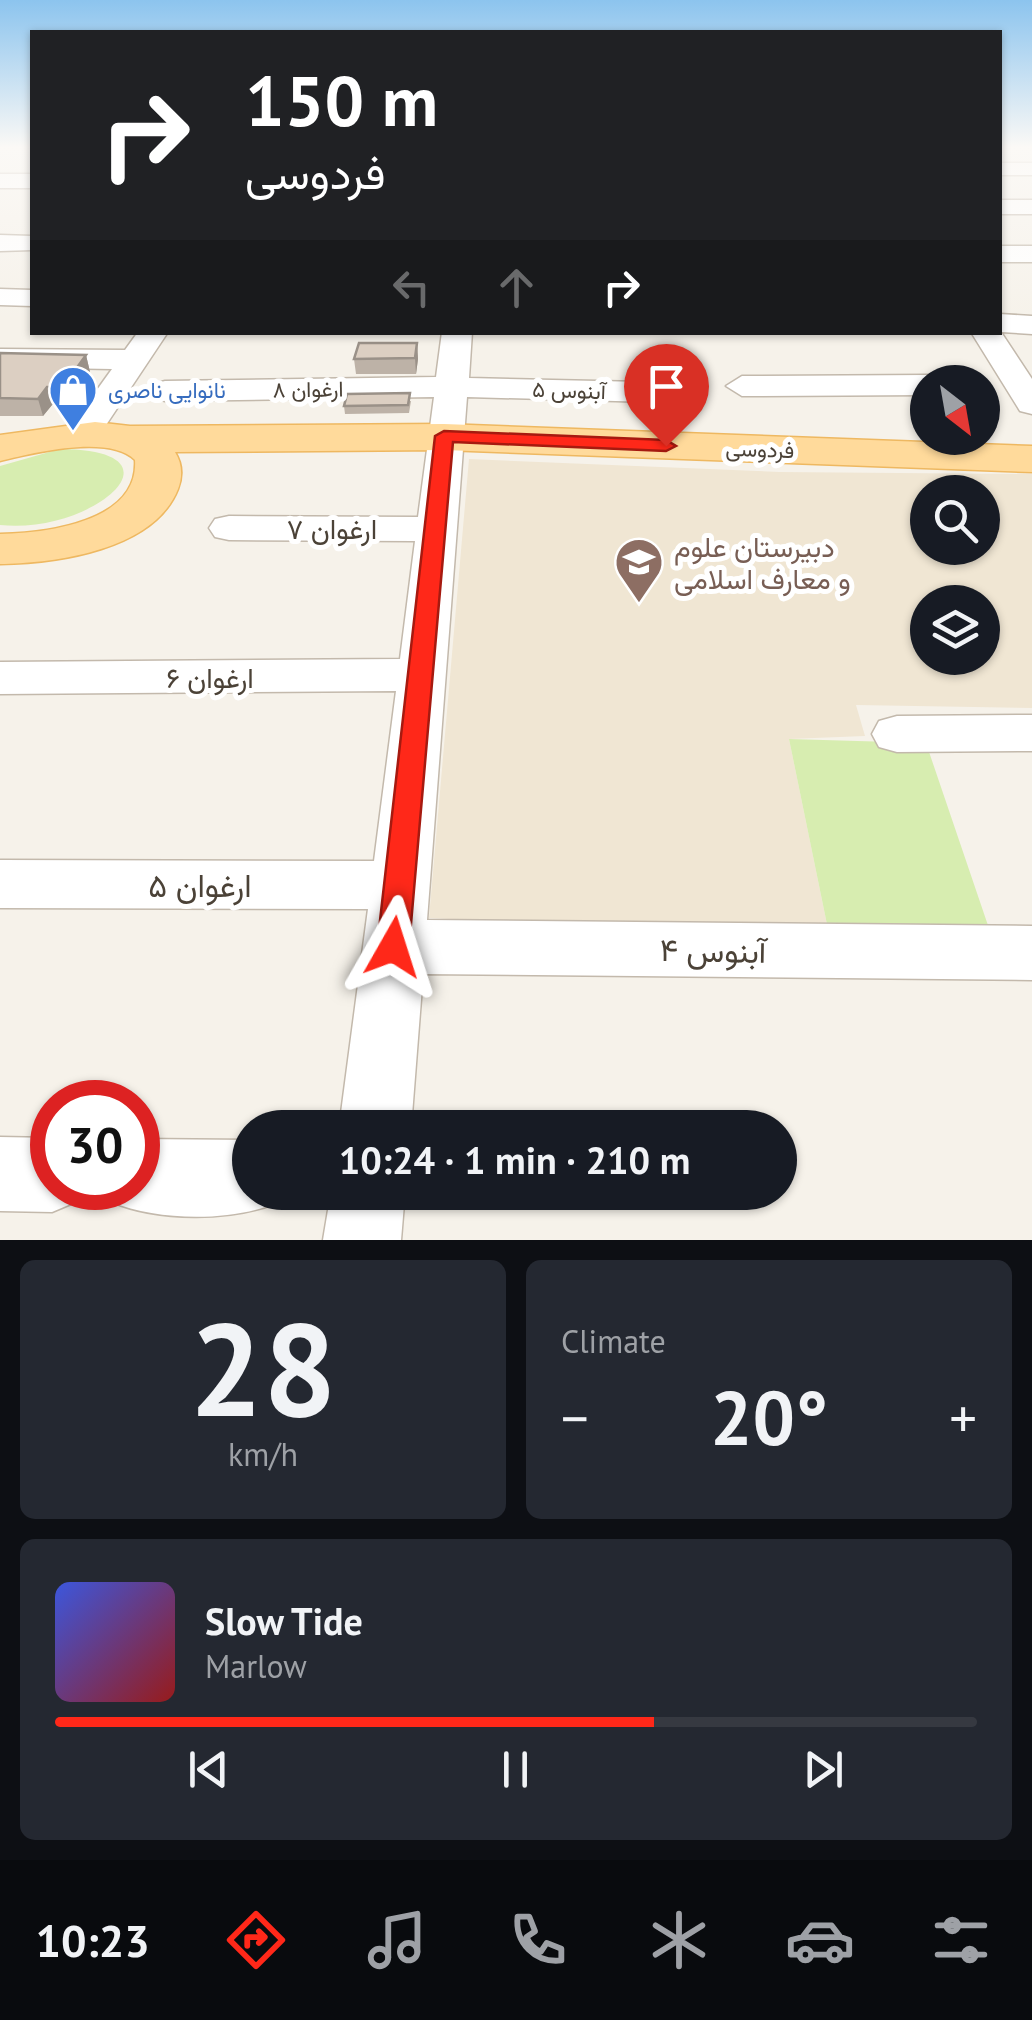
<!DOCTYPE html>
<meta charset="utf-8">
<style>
:root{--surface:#171b24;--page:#242831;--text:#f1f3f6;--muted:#9ea1a6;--line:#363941;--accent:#ff2819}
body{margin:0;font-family:"PT Sans",Vazirmatn,sans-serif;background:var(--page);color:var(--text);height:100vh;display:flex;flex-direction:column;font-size:38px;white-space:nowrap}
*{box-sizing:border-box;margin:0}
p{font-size:32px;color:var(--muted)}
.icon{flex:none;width:55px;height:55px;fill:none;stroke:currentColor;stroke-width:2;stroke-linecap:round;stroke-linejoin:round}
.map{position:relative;height:1240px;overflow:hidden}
.details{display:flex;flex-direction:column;gap:20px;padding:20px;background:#0d0f14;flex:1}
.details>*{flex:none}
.hud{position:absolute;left:30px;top:30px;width:972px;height:305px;border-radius:0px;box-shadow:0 2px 8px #0004;background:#202124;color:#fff;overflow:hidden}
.needle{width:65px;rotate:149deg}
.tools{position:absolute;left:910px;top:365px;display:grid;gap:20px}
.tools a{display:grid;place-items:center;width:90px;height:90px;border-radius:50%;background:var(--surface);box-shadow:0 2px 8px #0004;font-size:50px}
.speed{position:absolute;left:30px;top:1080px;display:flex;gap:20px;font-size:50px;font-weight:700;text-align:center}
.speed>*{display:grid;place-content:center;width:130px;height:130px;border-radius:50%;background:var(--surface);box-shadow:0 2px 8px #0004;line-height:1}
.speed .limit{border:15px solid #d22;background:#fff;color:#111}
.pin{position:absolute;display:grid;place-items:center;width:85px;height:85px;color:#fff;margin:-102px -42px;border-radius:50% 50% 50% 0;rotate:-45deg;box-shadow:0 0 10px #0007}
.pin .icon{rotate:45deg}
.me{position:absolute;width:110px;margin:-55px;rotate:6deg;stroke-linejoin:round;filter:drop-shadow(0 0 8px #0008)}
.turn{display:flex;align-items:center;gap:35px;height:210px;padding:0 50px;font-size:45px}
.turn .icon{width:130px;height:130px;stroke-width:2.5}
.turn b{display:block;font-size:70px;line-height:85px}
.lanes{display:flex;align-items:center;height:95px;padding:0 50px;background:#0003;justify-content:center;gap:50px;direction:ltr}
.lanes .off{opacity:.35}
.big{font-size:75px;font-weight:700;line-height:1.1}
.details .widget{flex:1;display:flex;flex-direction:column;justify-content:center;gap:15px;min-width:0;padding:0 35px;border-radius:15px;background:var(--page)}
.details .dial{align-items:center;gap:0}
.dial b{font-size:130px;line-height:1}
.song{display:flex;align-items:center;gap:30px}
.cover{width:120px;height:120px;border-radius:15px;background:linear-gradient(135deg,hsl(230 70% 55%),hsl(0 70% 35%))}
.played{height:10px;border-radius:5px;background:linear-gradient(90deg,var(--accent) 65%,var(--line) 65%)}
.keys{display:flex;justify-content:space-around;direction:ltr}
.heat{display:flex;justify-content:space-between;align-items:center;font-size:55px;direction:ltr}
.details .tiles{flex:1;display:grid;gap:20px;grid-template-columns:1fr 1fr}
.widget:last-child{grid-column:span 2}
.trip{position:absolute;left:232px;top:1110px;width:565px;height:100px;border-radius:50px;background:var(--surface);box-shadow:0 2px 8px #0004;font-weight:700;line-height:100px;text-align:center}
.tabs{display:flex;height:160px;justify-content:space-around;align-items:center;background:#090b0e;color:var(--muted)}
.tabs .icon{width:70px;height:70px}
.tabs .selected{color:var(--accent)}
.tabs b{font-size:45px;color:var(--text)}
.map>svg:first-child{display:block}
.education{fill:#f0e6d3;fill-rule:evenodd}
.green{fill:#d7edb0}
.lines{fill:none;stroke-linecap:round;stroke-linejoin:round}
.minor-casing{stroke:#c3b9ac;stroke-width:3}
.major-casing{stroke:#eeb861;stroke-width:3}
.minor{fill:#fff;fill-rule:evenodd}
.major{fill:#ffda9b;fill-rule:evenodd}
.wall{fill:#bdb2a7}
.shaded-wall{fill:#9a9188}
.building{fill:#dccfc2;stroke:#9a9188;stroke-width:2.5}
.route{fill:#ff2819;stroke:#a61a10;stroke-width:2.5}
.labels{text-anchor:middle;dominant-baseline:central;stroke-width:10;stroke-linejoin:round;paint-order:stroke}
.far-street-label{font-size:22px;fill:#4b4237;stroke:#fff}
.far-shop-label{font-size:22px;fill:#366cbe;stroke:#fff;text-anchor:start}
.street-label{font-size:28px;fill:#4b4237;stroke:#fff}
.education-label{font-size:28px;fill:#785e54;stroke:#fff;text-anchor:start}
.near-street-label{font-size:32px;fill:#4b4237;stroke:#fff}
</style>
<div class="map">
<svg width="1032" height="1240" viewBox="0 0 1032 1240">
<rect width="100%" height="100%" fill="#f6f2ea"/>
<!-- education -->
<path class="education" d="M 469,459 L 779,472 L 1032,474 L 1032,708 L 856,705 L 865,736 L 789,739 L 830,939 L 429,918 ZM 928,492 L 982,492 L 982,548 L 928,548 ZM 928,602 L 982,602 L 982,658 L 928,658 Z"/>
<!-- green -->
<path class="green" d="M 60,449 C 192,450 92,535 0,525 L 0,466 Z
M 789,739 L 926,743 L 995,946 L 830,939 Z"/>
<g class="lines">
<!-- minor casing -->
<g class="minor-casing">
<path id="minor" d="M 1000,163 L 1032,163 L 1032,175 L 1000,175 Z
M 0,174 L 32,174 L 32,188 L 0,188 Z
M 1000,200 L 1032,200 L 1032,214 L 1000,214 Z
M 0,235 L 32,236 L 32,250 L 0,251 Z
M 1000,246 L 1032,246 L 1032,262 L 1000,262 Z
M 0,289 L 32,290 L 32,306 L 0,305 Z
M 1000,314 L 1032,316 L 1032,334 L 1001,332 L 1032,379 L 1032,414 L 1020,411 L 971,332 L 1000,332 Z
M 138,332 L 168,332 L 96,440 L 72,440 L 66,433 L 112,369 L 0,367 L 0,349 L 125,350 Z
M 442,332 L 472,332 L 469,378 L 687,383 L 699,386 L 704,393 L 699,400 L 687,403 L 467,397 L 427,920 L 1032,926 L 1032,980 L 423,974 L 411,1128 L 339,1128 L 368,909 L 0,908 L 0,860 L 374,861 L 396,691 L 0,694 L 0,662 L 400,659 L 415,541 L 229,540 L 215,537 L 209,528 L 215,519 L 229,516 L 418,517 L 434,397 L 165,401 L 153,398 L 148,391 L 153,384 L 165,381 L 436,377 Z
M 928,375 L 943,382 L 928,382 L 928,395 L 742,396 L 726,386 L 742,376 Z
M 1032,715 L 1032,751 L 897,752 L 879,747 L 872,734 L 879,721 L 897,716 Z
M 0,1137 L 52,1138 L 52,1188 L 84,1188 L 78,1201 L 52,1212 L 0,1211 Z
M 138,1139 L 250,1140 L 250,1192 L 281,1192 L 276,1203 C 231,1222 157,1221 112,1202 L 106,1188 L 138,1188 Z
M 331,1192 L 405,1192 L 401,1240 L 323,1240 Z"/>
</g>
<!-- major casing -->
<g class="major-casing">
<path id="major" d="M 95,422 L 130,426 L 444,424 L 1032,446 L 1032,472 L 444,450 L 175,452 C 182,463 183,476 178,489 C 154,550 57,563 0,564 L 0,534 C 46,533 139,522 135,460 C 109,434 33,453 0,461 L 0,435 Z"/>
</g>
<!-- minor -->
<use href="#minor" class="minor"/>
<!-- major -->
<use href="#major" class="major"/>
</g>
<!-- wall -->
<path class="wall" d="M 417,343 L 418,359 L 416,374 L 356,374 L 354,359 Z
M 0,353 L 86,355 L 90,372 L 68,405 L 52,405 L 43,416 L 0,416 Z
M 411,401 L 409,413 L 345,414 L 344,406 Z"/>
<!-- shaded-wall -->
<path class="shaded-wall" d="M 417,343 L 418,359 L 416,374 L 415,358 Z
M 86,355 L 90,372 L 68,405 L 63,387 Z
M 47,387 L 52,405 L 43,416 L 38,399 Z"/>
<!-- building -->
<path class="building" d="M 359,343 L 417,343 L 415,358 L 354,359 Z
M 0,353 L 86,355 L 63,387 L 47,387 L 38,399 L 0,398 Z
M 410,393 L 408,405 L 344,406 L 347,394 Z"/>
<!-- sky -->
<linearGradient id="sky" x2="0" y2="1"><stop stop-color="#8cc4ee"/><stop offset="0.46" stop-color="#fbf9f6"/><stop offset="1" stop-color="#fbf9f6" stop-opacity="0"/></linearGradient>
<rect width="1032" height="320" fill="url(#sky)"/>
<!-- route -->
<path class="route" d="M 444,431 L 666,440 L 676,446 L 666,451 L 453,442 L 409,947 L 404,956 L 393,960 L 382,956 L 377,947 L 435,436 Z"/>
<!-- icons -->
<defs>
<g id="shop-pin" transform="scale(2.5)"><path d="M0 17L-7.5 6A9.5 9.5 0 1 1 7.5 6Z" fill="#3f7fe0" stroke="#fff"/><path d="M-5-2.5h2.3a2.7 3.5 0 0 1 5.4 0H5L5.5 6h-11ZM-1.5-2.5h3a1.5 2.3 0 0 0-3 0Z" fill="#fff"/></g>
<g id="school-pin" transform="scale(2.5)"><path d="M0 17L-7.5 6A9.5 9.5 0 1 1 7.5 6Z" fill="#8d6e63" stroke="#fff"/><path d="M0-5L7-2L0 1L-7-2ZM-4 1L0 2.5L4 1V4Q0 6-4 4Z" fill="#fff"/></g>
</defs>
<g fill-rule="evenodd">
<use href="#shop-pin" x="73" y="390"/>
<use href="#school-pin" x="639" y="562"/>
</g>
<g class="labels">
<!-- far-street labels -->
<g class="far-street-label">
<text transform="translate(308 389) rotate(-1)">ارغوان ۸</text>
<text transform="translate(569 390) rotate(2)">آبنوس ۵</text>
<text transform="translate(760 449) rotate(2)">فردوسی</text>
</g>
<!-- far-shop labels -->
<g class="far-shop-label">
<text x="108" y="390">نانوایی ناصری</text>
</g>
<!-- street labels -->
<g class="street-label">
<text x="332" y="528">ارغوان ۷</text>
<text x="210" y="677">ارغوان ۶</text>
</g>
<!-- education labels -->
<g class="education-label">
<text x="674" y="546">دبیرستان علوم<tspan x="674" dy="32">و معارف اسلامی</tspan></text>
</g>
<!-- near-street labels -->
<g class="near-street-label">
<text x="200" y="885">ارغوان ۵</text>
<text transform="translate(713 950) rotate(1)">آبنوس ۴</text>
</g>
</g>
</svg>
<div class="tools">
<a><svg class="needle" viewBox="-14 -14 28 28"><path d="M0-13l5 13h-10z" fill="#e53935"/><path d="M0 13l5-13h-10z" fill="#9ea1a6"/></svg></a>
<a><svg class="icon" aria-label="search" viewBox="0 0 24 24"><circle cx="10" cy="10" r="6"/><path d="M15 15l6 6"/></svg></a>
<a><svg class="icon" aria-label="layers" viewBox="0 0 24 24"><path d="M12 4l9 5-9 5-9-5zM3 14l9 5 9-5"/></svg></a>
</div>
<div class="speed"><div class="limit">30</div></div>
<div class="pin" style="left:666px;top:446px;background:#d93025"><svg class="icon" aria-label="arrive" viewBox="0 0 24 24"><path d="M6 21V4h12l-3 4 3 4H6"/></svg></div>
<svg class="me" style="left:393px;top:947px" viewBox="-20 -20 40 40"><path d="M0-17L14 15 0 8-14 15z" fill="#ff2819" stroke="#fff" stroke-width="4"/></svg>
<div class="trip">10:24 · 1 min · 210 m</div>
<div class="hud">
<div class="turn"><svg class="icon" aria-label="right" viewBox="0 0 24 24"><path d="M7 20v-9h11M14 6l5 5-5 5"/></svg><div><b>150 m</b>فردوسی</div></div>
<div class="lanes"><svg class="icon off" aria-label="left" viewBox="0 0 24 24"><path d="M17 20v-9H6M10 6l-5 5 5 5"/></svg><svg class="icon off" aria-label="ahead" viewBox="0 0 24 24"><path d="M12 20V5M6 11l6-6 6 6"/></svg><svg class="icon" aria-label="right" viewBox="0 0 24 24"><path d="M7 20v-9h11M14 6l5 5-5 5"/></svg></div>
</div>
</div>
<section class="details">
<div class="tiles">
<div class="widget dial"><b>28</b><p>km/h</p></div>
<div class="widget"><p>Climate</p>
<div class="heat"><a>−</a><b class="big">20°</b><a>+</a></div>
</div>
<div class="widget">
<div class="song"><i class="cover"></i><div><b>Slow Tide</b><p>Marlow</p></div></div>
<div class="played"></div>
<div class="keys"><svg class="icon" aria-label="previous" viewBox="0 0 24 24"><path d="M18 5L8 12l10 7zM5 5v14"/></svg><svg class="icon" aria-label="pause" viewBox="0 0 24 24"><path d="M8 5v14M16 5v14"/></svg><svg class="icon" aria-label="next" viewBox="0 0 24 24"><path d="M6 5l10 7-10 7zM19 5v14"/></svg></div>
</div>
</div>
</section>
<nav class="tabs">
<b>10:23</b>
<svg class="icon selected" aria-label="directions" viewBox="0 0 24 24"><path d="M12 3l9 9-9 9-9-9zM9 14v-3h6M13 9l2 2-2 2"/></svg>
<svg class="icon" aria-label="music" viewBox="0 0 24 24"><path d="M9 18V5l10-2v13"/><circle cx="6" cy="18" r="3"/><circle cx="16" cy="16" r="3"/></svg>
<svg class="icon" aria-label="phone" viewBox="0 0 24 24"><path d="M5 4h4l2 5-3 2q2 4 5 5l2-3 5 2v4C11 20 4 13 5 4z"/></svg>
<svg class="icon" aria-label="climate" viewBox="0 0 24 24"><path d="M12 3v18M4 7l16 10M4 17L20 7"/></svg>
<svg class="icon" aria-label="car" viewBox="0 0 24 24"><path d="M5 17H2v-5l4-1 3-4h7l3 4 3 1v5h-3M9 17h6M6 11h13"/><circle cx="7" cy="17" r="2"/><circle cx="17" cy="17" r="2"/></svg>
<svg class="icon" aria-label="filters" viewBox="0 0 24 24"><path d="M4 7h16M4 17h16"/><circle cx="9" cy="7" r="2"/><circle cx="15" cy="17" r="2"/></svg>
</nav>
